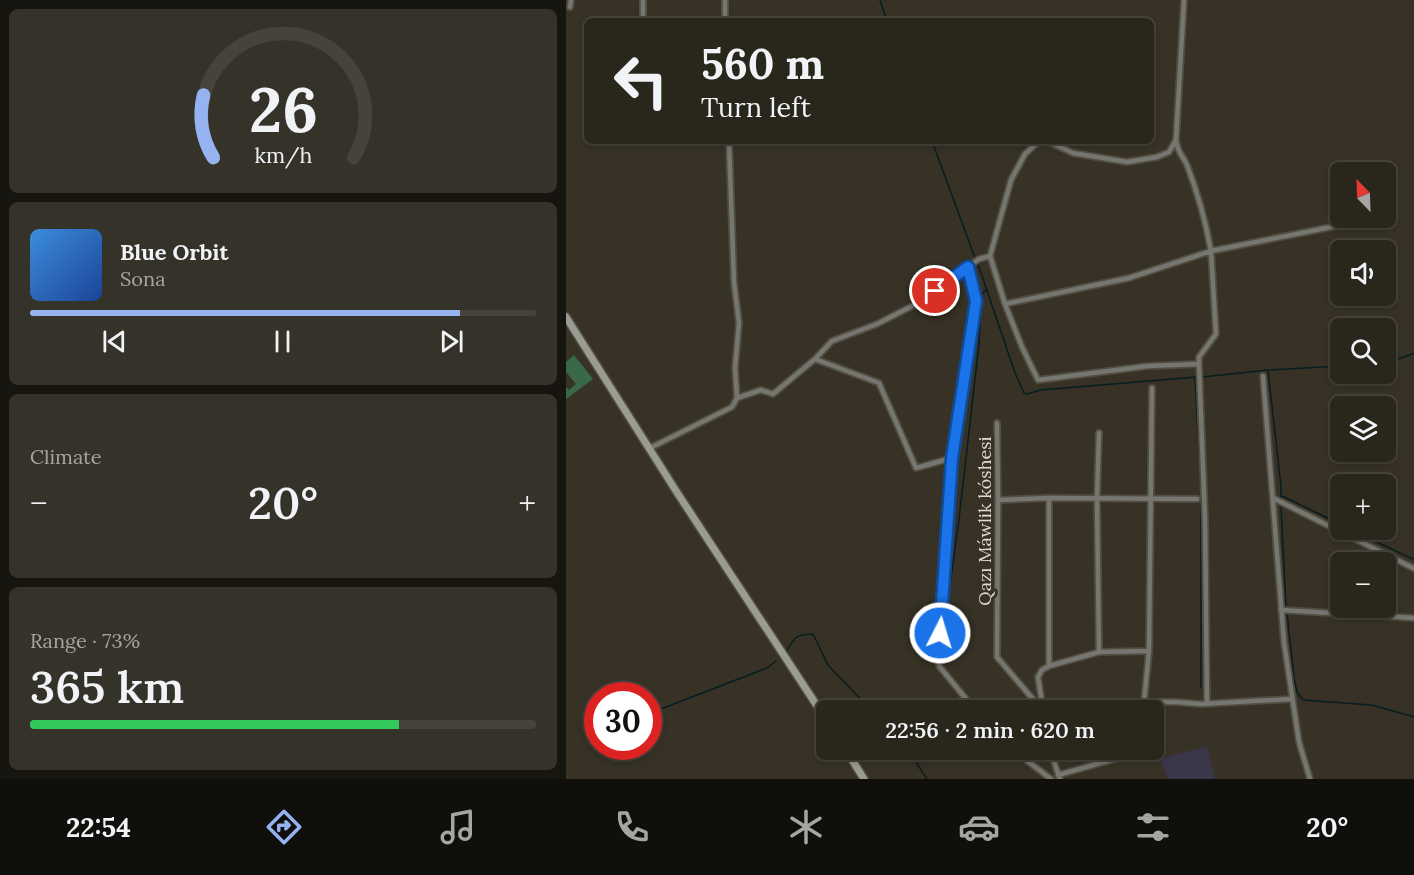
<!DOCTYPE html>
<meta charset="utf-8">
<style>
:root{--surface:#29261c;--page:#353229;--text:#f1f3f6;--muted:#a5a5a3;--line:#45433b;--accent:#95b2f1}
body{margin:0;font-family:Lora,serif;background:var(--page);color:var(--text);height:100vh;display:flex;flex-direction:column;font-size:22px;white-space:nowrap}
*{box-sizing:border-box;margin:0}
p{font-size:20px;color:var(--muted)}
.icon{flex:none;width:33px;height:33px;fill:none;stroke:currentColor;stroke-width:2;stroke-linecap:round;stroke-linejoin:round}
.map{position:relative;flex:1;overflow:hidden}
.drawer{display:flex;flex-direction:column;gap:9px;padding:9px;background:#17150f;width:566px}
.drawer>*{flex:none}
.hud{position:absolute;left:18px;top:18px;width:570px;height:126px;border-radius:9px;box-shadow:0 3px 9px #0003,0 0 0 2px var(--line);background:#29261c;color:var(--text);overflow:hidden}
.needle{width:39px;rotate:337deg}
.tools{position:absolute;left:764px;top:162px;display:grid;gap:12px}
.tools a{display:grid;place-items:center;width:66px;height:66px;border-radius:9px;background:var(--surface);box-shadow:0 3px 9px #0003,0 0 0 2px var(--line);font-size:30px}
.speed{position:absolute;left:18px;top:682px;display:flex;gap:12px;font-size:30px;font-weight:700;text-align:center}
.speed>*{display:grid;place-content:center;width:78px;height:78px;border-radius:50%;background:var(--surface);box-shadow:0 3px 9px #0003,0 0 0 2px var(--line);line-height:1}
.speed .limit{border:9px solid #d22;background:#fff;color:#111}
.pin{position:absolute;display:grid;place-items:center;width:51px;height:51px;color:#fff;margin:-26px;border:3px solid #fff;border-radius:50%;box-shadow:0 2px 6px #0007}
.me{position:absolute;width:66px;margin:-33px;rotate:5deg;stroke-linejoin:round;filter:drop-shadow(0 0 4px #0008)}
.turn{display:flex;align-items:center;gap:21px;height:126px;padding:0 18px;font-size:27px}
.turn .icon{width:78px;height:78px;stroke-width:2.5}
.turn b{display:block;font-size:42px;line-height:51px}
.big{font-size:45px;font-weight:600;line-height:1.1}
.drawer .tile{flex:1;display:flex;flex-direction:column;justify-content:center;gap:9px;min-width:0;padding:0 21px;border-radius:9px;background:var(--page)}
.drawer .dial{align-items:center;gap:0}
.dial svg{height:156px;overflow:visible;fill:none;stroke:var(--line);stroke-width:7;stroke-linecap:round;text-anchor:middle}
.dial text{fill:var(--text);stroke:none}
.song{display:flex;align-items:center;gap:18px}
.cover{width:72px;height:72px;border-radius:9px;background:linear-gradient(135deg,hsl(210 70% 55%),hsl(220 70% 35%))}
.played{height:6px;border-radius:3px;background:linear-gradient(90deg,var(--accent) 85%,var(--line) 85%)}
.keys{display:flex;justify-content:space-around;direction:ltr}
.heat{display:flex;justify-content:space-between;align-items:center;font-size:33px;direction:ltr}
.charge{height:9px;border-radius:4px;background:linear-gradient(90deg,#34c759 73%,var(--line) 0)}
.trip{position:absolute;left:250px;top:700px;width:348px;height:60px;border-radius:9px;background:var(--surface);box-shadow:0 3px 9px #0003,0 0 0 2px var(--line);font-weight:600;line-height:60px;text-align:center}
.menu{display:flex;height:96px;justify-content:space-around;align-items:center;background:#100f0b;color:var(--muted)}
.menu .icon{width:42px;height:42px}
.menu .selected{color:var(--accent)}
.menu b{font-size:27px;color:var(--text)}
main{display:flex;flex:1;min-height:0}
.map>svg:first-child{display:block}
.education{fill:#3a3749}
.forest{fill:#396949}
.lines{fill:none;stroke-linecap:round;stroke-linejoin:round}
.stream{stroke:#071d22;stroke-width:1.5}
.street-casing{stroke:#524d41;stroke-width:8}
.secondary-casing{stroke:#524d41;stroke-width:10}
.street{stroke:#75766f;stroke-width:4.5}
.secondary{stroke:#9b9c91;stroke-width:7}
.route-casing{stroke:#114b97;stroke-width:15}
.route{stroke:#1a73e8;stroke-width:10}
.labels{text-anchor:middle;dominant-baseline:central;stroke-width:6;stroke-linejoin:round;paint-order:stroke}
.street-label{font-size:18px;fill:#dedbd2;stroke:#373225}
</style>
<main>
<section class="drawer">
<div class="tile dial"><svg viewBox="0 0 100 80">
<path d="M14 69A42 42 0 1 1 86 69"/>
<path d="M14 69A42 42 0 0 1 9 37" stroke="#95b2f1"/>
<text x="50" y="56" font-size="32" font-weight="700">26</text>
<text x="50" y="72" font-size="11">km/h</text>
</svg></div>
<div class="tile">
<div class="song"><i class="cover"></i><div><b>Blue Orbit</b><p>Sona</p></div></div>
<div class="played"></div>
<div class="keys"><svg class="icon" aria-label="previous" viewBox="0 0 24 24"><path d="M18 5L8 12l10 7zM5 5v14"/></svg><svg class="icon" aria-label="pause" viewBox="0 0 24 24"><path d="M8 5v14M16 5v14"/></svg><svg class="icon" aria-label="next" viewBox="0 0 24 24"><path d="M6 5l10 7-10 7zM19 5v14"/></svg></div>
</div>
<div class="tile"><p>Climate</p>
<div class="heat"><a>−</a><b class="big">20°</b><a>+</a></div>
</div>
<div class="tile"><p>Range · 73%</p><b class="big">365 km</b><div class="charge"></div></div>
</section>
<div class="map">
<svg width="849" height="779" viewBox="0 0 849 779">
<rect width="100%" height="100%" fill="#373225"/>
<!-- education -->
<path class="education" d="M 641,746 L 649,779 L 602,779 L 594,759 Z"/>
<!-- forest -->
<path class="forest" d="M 8,355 L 27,379 L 0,399 L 0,387 L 3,390 L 10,384 L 0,372 L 0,362 Z"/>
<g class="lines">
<!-- stream -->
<path class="stream" d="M 314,0 L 321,21
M 366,141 L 409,258
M 412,264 L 449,373 L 458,393 L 461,394 L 475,390 L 631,377
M 819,361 L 826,361 L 849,353
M 702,371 L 715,486 L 715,499
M 636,377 L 702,370 L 774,366
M 629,378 L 635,486 L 635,687
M 716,496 L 774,524
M 715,507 L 720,608
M 785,530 L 849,560
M 721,613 L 728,678 L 731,692 L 737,700 L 805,705 L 849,717
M 220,652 C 230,637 227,635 247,634 L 262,665 L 306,711
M 378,653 L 381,607 L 393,519 L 413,344 L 415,295 L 421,289
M 82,714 L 201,668 L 210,661
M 342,750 L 361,779"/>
<!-- street casing -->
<g class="street-casing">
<path id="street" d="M 159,0 L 159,21
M 618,0 L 610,140 C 612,154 616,154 621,165 C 631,191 640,223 645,251 L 650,334 L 633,357 L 633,364 L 639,519 L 641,704
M 4,7 L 5,0
M 77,21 L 77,0
M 473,141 L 459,154 L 445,180 L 424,256 L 439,304 L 456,347 L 472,380 L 582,366 L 633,364
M 481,141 L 507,153 L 561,162 L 591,157 L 603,152 L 610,140
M 402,267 L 410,301 L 386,458 L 373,633 L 373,666 L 410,711
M 439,304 L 563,278 L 645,251 L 785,223
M 249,359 L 313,383 L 350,468 L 386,458
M 697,376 L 718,642 L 733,742 L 744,779
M 171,398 L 195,390 L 207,394 L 249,359 L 266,341 L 311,324 L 352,303 L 413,259 L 424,256
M 431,423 L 432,500 L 431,657 L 477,711
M 84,448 L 166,407 L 171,398 L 169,368 L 173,323 L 168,282 L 163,141
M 707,498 L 849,569
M 432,500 L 483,498 L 631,499
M 715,610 L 849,618
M 533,652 L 531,498 L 533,433
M 483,666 L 533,652 L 583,651
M 578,702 L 583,651 L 586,388
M 477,709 L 472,677 L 476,670 L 483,666 L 483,498
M 532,711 L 573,702 L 610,702 L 634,704 L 726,699
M 447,750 L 485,779
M 484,750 L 494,779
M 492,775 L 559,756 L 579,758"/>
</g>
<!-- secondary casing -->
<g class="secondary-casing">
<path id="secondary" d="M 0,317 L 112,494 L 261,721
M 280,750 L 298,779"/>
</g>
<!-- street -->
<use href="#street" class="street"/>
<!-- secondary -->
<use href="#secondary" class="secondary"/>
</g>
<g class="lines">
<!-- route casing -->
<g class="route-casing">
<path id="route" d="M 369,291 L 402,267 L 410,301 L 386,458 L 374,633"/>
</g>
<!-- route -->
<use href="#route" class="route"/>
</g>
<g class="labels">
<!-- street labels -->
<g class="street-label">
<text transform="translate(418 521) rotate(-90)">Qazı Máwlik kóshesi</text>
</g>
</g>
</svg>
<div class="tools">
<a><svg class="needle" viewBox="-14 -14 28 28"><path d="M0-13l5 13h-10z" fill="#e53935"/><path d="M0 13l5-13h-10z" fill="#a5a5a3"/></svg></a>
<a><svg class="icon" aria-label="sound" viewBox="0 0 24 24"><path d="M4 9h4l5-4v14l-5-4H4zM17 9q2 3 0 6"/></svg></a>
<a><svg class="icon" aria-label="search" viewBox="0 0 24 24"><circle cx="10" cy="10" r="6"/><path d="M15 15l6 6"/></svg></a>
<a><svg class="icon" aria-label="layers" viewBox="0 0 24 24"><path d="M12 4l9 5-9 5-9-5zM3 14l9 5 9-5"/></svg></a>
<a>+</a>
<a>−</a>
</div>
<div class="speed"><div class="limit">30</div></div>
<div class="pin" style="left:369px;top:291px;background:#d93025"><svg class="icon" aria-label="arrive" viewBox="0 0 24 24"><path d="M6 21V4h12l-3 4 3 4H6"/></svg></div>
<svg class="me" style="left:374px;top:633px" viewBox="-20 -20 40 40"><circle r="17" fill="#1a73e8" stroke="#fff" stroke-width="3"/><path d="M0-11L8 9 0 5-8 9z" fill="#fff"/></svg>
<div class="trip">22:56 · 2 min · 620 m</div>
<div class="hud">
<div class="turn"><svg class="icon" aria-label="left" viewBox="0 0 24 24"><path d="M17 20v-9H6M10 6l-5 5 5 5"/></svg><div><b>560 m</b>Turn left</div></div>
</div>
</div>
</main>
<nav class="menu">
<b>22:54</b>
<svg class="icon selected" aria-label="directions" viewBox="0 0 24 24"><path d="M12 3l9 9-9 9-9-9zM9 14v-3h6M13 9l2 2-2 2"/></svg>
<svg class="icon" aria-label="music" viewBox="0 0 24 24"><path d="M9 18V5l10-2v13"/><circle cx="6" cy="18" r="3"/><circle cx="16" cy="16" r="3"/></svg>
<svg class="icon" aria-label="phone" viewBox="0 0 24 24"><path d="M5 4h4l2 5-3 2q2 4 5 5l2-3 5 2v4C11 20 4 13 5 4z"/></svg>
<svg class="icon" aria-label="climate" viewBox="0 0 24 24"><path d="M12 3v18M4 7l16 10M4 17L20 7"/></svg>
<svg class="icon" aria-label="car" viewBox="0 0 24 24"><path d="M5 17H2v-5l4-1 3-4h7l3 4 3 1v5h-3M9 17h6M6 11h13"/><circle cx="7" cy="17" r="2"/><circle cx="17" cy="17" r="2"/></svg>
<svg class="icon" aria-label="filters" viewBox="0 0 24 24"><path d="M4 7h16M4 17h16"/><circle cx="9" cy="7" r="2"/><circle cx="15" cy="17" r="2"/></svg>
<b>20°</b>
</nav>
